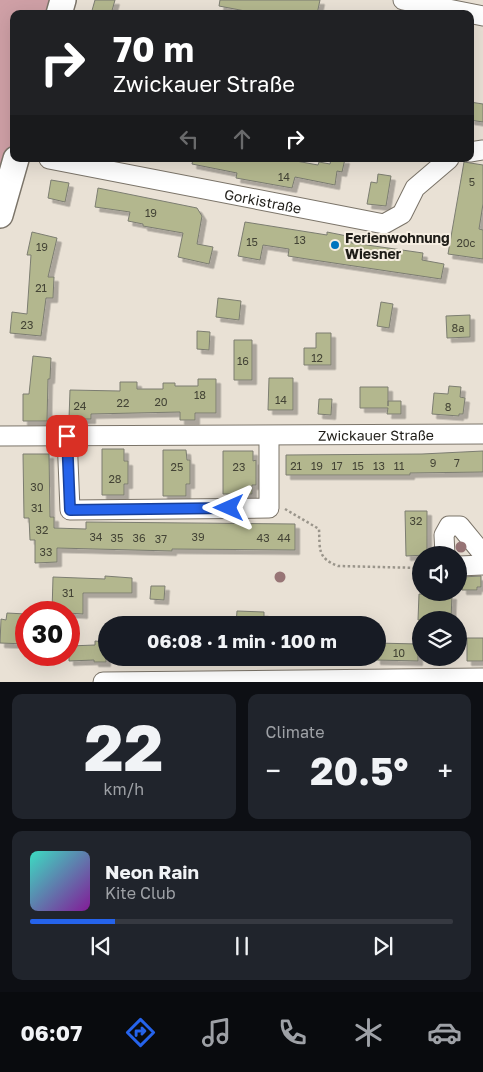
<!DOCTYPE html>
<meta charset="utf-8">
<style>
:root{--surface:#171b24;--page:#20242c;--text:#f1f3f6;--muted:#9ea1a6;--line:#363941;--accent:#2563eb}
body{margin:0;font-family:"Golos Text",sans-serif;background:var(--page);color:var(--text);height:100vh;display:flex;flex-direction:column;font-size:19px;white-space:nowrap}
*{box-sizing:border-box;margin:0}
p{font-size:16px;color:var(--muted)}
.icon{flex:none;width:28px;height:28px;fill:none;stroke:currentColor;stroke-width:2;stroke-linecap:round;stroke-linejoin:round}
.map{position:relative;height:682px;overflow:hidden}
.drawer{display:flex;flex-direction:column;gap:12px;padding:12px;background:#0d0f14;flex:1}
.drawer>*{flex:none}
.banner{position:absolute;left:10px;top:10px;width:464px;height:152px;border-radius:10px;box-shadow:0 5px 20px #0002;background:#202124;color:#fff;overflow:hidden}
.tools{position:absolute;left:412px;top:546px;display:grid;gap:10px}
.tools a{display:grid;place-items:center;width:55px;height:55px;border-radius:50%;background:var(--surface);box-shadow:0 5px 20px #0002;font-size:25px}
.speed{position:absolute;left:15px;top:601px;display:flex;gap:10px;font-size:25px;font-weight:700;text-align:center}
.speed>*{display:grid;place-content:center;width:65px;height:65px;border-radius:50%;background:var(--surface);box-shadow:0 5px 20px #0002;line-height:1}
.speed .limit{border:8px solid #d22;background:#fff;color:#111}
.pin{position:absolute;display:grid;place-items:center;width:42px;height:42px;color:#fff;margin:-21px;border-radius:10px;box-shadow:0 2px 8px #0006}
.me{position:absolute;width:55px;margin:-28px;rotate:270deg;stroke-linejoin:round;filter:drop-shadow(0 0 4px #0008)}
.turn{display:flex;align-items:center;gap:18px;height:105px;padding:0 20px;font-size:22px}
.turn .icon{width:65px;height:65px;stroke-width:2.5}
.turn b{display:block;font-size:35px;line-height:42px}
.lanes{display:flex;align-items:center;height:48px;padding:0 20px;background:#0003;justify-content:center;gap:25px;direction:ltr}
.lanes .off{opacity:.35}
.big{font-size:38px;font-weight:700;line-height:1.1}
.drawer .card{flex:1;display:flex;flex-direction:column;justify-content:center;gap:8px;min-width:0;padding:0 18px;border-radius:10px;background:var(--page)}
.drawer .dial{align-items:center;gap:0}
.dial b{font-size:65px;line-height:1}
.song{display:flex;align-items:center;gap:15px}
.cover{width:60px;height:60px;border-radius:8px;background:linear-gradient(135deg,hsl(170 70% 55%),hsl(290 70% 35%))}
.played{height:5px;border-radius:2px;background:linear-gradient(90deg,var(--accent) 20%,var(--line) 20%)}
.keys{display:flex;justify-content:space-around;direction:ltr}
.heat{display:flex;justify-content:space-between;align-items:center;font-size:28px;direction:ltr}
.drawer .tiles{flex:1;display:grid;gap:12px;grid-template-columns:1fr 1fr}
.card:last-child{grid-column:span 2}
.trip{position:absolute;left:98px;top:616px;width:288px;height:50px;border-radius:25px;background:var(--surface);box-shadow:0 5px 20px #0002;font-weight:700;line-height:50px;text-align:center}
.tabs{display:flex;height:80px;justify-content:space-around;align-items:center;background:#090b0e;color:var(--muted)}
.tabs .icon{width:35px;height:35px}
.tabs .selected{color:var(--accent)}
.tabs b{font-size:22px;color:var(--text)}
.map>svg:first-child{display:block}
.forest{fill:#cfa0a6}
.building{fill:#b3b78e;stroke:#7c7d71;filter:url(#shadow)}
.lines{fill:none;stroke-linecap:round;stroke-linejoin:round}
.minor-casing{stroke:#7b7469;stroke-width:21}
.major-casing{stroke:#7b7469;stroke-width:28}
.path{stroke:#9a958b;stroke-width:2.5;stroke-dasharray:2.5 2.5;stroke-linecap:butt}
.minor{stroke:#fff;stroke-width:19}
.major{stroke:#fff;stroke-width:25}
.tree{fill:#987576}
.route-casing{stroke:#184099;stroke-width:12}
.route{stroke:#2563eb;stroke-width:9}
.poi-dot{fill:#0075bf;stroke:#f6eee2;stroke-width:2}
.labels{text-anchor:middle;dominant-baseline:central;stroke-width:4;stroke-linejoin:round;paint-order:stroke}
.number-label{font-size:11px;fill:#444436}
.street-label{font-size:14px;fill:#1f1d18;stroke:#f6eee2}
.poi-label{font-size:14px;font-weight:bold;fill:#1f1d18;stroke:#f6eee2;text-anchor:start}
</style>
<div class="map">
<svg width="483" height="682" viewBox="0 0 483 682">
<defs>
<filter id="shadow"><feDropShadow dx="4.5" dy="4.5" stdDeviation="0" flood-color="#0004"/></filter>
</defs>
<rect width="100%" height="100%" fill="#e9e1d5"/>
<!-- forest -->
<path class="forest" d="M 0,0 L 63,0 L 59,14 L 14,14 L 14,159 L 0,215 Z"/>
<!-- building -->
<path class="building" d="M 95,0 L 115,0 L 111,14 L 91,14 Z
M 220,0 L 320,0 L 317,14 L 261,14 L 219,6 Z
M 470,102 L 483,104 L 483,122 L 470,120 Z
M 193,159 L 285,159 L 318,165 L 319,162 L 330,164 L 331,159 L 345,159 L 342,172 L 337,171 L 335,185 L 295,177 L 292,188 L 236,178 L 237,173 L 192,164 Z
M 464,162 L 483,165 L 483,204 L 479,229 L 483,230 L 483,259 L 448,254 Z
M 378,174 L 391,176 L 386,206 L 367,204 L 371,182 L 377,183 Z
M 51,180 L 69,183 L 65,202 L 48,198 Z
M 98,188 L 197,208 L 202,216 L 197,244 L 213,247 L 209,264 L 178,257 L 183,233 L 143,226 L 143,224 L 128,221 L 130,212 L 95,207 Z
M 245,222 L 327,235 L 327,232 L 347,236 L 346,242 L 423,253 L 422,260 L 444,264 L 441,279 L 307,259 L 288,256 L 289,249 L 263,245 L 260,260 L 238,256 Z
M 32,232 L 57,238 L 48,277 L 54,277 L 53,298 L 46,298 L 41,336 L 10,333 L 12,312 L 27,314 L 31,255 L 27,255 Z
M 218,298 L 241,301 L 239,320 L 216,317 Z
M 381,302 L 393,304 L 389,328 L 377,326 Z
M 470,315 L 470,337 L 447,338 L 446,316 Z
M 197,331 L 210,332 L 209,350 L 197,349 Z
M 316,333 L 331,333 L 331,365 L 304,365 L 304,348 L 316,348 Z
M 234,340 L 252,340 L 252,380 L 234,380 Z
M 33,356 L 51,358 L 50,379 L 48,379 L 47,421 L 23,421 L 23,394 L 29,394 Z
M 269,378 L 293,378 L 293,410 L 268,410 Z
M 198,379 L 216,379 L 216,413 L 195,413 L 195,420 L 180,420 L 180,412 L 91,414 L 91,419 L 69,419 L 70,390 L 120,391 L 120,382 L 137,382 L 137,389 L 163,389 L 163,383 L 175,383 L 175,386 L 198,386 Z
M 449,386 L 461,387 L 460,397 L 465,398 L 463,414 L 459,414 L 459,416 L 432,414 L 434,393 L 448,394 Z
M 360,387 L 388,387 L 388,406 L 388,401 L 401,401 L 401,414 L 387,414 L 388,408 L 360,408 Z
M 319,399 L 332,399 L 331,415 L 318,414 Z
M 102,449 L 124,449 L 124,461 L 128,461 L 128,484 L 124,484 L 124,495 L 102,495 Z
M 163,450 L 186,450 L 187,460 L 190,460 L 190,484 L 186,484 L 186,496 L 163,496 Z
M 223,451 L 253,451 L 253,461 L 256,460 L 256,485 L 252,485 L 252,494 L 223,494 Z
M 483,451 L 483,472 L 410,473 L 410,475 L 286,475 L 286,455 L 422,454 Z
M 23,454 L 49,454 L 50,517 L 54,517 L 54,528 L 86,529 L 86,522 L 295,524 L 295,550 L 172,549 L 172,551 L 57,548 L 57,562 L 35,563 L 35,540 L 30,540 L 29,518 L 24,518 Z
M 405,511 L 427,511 L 427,555 L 406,556 Z
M 105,576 L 132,578 L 132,593 L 83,593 L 83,614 L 52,612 L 53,577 L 105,579 Z
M 481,576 L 481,587 L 477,587 L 477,590 L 462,590 L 462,577 Z
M 151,586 L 165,586 L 164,600 L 150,599 Z
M 419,594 L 452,595 L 451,620 L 418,620 Z
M 237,611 L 264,612 L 264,625 L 236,625 Z
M 7,613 L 26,614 L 26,644 L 0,643 L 1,619 L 6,620 Z
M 467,638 L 483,638 L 483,661 L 467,661 Z
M 95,641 L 106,642 L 106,662 L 94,662 L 94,660 L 69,661 L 69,646 L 95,645 Z
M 376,643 L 418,644 L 418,661 L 376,660 Z"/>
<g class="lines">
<!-- minor casing -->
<g class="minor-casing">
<g id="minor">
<path d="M 403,0 L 483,16"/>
<path d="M 470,152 L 483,150"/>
<path id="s1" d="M 49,159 L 384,224 L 402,214 L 415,188 L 449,159"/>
<path id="s2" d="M 0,436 L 483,434"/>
<path d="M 67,436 L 70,510 L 269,508 L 269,436"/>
<path d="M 445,555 L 444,535 L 449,526 L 460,526 L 483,554"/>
<path d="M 459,566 L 483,565"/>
<path d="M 103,682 L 483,678"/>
</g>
</g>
<!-- major casing -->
<g class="major-casing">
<path id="major" d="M 59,14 L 63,0
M 0,215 L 16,159"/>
</g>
<!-- path -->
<path class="path" d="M 285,509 L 319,529 C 320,549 317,558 338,566 L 421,568"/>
<!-- minor -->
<use href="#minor" class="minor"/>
<!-- major -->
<use href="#major" class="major"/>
</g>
<!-- trees -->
<g class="tree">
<circle cx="461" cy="547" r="5.5"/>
<circle cx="280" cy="577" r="5.5"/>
</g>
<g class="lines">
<!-- route casing -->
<g class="route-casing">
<path id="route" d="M 67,436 L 70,510 L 229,508"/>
</g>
<!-- route -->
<use href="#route" class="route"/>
</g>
<!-- markers -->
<circle class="poi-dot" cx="335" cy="245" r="5"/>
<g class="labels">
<!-- number labels -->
<g class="number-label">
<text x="284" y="176">14</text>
<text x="472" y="181">5</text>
<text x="151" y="212">19</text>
<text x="300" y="239">13</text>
<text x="252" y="241">15</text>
<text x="466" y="242">20c</text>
<text x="42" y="246">19</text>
<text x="41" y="287">21</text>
<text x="27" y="324">23</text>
<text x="458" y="327">8a</text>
<text x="317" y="357">12</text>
<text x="243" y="360">16</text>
<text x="200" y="394">18</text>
<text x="281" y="399">14</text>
<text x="161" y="401">20</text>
<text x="123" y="402">22</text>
<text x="80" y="405">24</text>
<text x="448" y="406">8</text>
<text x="433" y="462">9</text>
<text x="457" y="462">7</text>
<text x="296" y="465">21</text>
<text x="317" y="465">19</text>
<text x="337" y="465">17</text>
<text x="358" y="465">15</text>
<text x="379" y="465">13</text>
<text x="399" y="465">11</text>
<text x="177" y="466">25</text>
<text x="239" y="466">23</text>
<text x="115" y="478">28</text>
<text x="37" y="486">30</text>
<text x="37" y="507">31</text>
<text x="416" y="520">32</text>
<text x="42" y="529">32</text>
<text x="96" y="536">34</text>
<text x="198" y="536">39</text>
<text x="117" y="537">35</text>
<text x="139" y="537">36</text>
<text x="263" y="537">43</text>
<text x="284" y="537">44</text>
<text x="161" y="538">37</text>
<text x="46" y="551">33</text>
<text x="68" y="592">31</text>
<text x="399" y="652">10</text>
</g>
<!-- street labels -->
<g class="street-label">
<text stroke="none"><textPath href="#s1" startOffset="218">Gorkistraße</textPath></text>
<text stroke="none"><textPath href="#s2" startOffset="376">Zwickauer Straße</textPath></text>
</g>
<!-- poi labels -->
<g class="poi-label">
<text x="345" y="237">Ferienwohnung<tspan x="345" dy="16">Wiesner</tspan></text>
</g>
</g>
</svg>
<div class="tools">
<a><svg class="icon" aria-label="sound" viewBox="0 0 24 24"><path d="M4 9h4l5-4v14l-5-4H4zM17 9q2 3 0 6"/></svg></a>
<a><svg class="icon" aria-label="layers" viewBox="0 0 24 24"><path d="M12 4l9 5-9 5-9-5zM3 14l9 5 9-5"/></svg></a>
</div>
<div class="speed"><div class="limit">30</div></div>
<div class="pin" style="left:67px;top:436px;background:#d93025"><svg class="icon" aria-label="arrive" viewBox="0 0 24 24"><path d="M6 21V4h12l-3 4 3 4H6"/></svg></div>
<svg class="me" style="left:229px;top:508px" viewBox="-20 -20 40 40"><path d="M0-17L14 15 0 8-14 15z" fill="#2563eb" stroke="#fff" stroke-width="4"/></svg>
<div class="trip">06:08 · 1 min · 100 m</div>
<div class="banner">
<div class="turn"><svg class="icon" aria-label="right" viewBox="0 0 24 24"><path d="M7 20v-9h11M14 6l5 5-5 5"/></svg><div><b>70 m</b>Zwickauer Straße</div></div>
<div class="lanes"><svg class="icon off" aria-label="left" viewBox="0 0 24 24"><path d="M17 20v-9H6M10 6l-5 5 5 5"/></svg><svg class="icon off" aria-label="ahead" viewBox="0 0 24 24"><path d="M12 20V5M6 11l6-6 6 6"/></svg><svg class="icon" aria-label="right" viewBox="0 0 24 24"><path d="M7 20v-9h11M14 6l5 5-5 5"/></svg></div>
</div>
</div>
<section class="drawer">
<div class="tiles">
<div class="card dial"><b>22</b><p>km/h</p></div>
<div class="card"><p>Climate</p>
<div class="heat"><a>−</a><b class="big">20.5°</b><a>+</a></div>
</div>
<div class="card">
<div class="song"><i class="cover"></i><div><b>Neon Rain</b><p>Kite Club</p></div></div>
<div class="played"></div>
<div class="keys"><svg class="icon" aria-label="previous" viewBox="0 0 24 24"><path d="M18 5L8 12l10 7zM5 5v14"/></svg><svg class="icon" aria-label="pause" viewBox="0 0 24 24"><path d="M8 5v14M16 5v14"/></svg><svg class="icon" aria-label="next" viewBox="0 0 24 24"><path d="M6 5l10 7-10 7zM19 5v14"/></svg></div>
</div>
</div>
</section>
<nav class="tabs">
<b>06:07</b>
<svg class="icon selected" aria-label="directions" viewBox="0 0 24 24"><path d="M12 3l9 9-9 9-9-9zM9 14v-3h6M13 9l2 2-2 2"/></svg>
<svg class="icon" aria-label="music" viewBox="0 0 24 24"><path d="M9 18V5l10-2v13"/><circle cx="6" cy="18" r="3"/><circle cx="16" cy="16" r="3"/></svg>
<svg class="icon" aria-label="phone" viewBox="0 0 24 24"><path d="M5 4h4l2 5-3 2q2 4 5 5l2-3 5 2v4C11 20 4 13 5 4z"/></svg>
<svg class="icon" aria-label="climate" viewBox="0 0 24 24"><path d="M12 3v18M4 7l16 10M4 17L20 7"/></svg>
<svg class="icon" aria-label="car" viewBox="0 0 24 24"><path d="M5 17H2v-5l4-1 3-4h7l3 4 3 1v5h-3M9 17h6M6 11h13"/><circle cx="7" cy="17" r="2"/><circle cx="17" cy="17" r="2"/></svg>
</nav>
